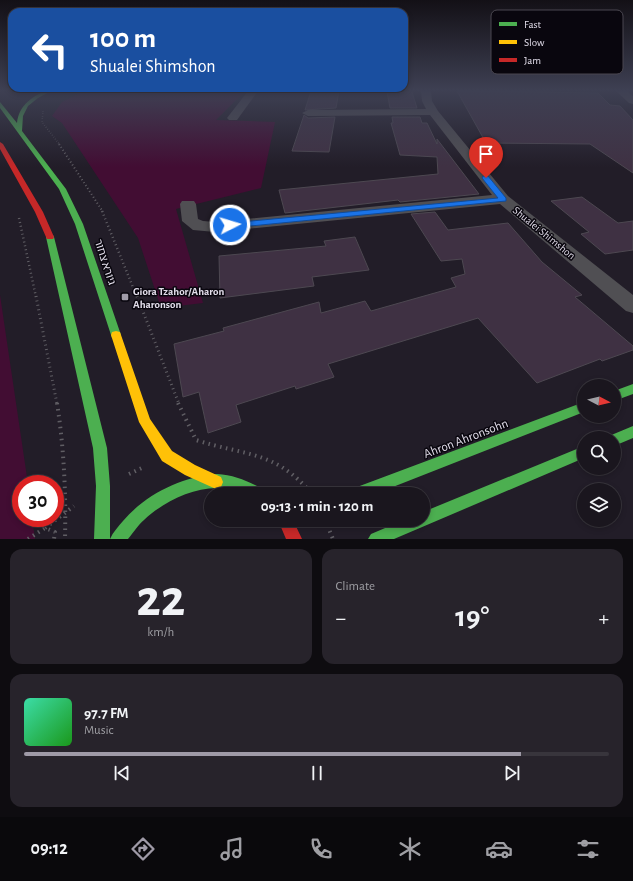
<!DOCTYPE html>
<meta charset="utf-8">
<style>
:root{--surface:#1a161e;--page:#27232b;--text:#f1f3f6;--muted:#9f9fa4;--line:#38353c;--accent:#9f9aa7}
body{margin:0;font-family:"Alegreya Sans","Noto Sans Hebrew",sans-serif;background:var(--page);color:var(--text);height:100vh;display:flex;flex-direction:column;font-size:15px;white-space:nowrap}
*{box-sizing:border-box;margin:0}
p{font-size:13px;color:var(--muted)}
.icon{flex:none;width:22px;height:22px;fill:none;stroke:currentColor;stroke-width:2;stroke-linecap:round;stroke-linejoin:round}
.map{position:relative;height:539px;overflow:hidden}
.drawer{display:flex;flex-direction:column;gap:10px;padding:10px;background:#0e0c10;flex:1}
.drawer>*{flex:none}
.guide{position:absolute;left:8px;top:8px;width:400px;height:84px;border-radius:12px;box-shadow:0 2px 6px #0003,0 0 0 1px var(--line);background:#1a4fa0;color:#fff;overflow:hidden}
.needle{width:26px;rotate:97deg}
.controls{position:absolute;left:577px;top:379px;display:grid;gap:8px}
.controls a{display:grid;place-items:center;width:44px;height:44px;border-radius:50%;background:var(--surface);box-shadow:0 2px 6px #0003,0 0 0 1px var(--line);font-size:20px}
.speed{position:absolute;left:12px;top:475px;display:flex;gap:8px;font-size:20px;font-weight:700;text-align:center}
.speed>*{display:grid;place-content:center;width:52px;height:52px;border-radius:50%;background:var(--surface);box-shadow:0 2px 6px #0003,0 0 0 1px var(--line);line-height:1}
.speed .limit{border:6px solid #d22;background:#fff;color:#111}
.pin{position:absolute;display:grid;place-items:center;width:34px;height:34px;color:#fff;margin:-41px -17px;border-radius:50% 50% 50% 0;rotate:-45deg;box-shadow:0 0 4px #0007}
.pin .icon{rotate:45deg}
.me{position:absolute;width:44px;margin:-22px;rotate:85deg;stroke-linejoin:round;filter:drop-shadow(0 0 3px #0008)}
.turn{display:flex;align-items:center;gap:14px;height:84px;padding:0 16px;font-size:18px}
.turn .icon{width:52px;height:52px;stroke-width:2.5}
.turn b{display:block;font-size:28px;line-height:34px}
.big{font-size:30px;font-weight:600;line-height:1.1}
.drawer .widget{flex:1;display:flex;flex-direction:column;justify-content:center;gap:6px;min-width:0;padding:0 14px;border-radius:12px;background:var(--page)}
.drawer .dial{align-items:center;gap:0}
.dial b{font-size:52px;line-height:1}
.song{display:flex;align-items:center;gap:12px}
.cover{width:48px;height:48px;border-radius:6px;background:linear-gradient(135deg,hsl(160 70% 55%),hsl(120 70% 35%))}
.played{height:4px;border-radius:2px;background:linear-gradient(90deg,var(--accent) 85%,var(--line) 85%)}
.keys{display:flex;justify-content:space-around;direction:ltr}
.heat{display:flex;justify-content:space-between;align-items:center;font-size:22px;direction:ltr}
.drawer .tiles{flex:1;display:grid;gap:10px;grid-template-columns:1fr 1fr}
.widget:last-child{grid-column:span 2}
.trip{position:absolute;left:204px;top:487px;width:226px;height:40px;border-radius:20px;background:var(--surface);box-shadow:0 2px 6px #0003,0 0 0 1px var(--line);font-weight:600;line-height:40px;text-align:center}
.dock{display:flex;height:64px;justify-content:space-around;align-items:center;background:#0a090c;color:var(--muted)}
.dock .icon{width:28px;height:28px}
.dock .on{color:var(--accent)}
.dock b{font-size:18px;color:var(--text)}
.map>svg:first-child{display:block}
.green{fill:#420d33}
.building{fill:#3f3143;stroke:#4d4851}
.lines{fill:none;stroke-linecap:round;stroke-linejoin:round}
.path-far4{stroke:#605e64;stroke-width:1.5;stroke-dasharray:0.5 2;stroke-linecap:butt}
.path-far3{stroke:#605e64;stroke-width:2;stroke-dasharray:1 2.5;stroke-linecap:butt}
.path-far2{stroke:#605e64;stroke-width:2.5;stroke-dasharray:1 3;stroke-linecap:butt}
.path-far1{stroke:#605e64;stroke-width:3;stroke-dasharray:1 3.5;stroke-linecap:butt}
.path{stroke:#605e64;stroke-width:4;stroke-dasharray:1.5 4.5;stroke-linecap:butt}
.street{fill:#504f53;fill-rule:evenodd}
.fast{fill:#4caf50;fill-rule:evenodd}
.slow{fill:#ffc107;fill-rule:evenodd}
.jam{fill:#c62828;fill-rule:evenodd}
.route{fill:#1a73e8;stroke:#114b97}
.poi-dot{fill:#9f9aa7;stroke:#09060e;stroke-width:1.5}
.labels{text-anchor:middle;dominant-baseline:central;stroke-width:3;stroke-linejoin:round;paint-order:stroke}
.street-label{font-size:11px;fill:#e3deeb;stroke:#09060e}
.poi-label{font-size:11px;font-weight:bold;fill:#e3deeb;stroke:#09060e;text-anchor:start}
.near-street-label{font-size:13px;fill:#e3deeb;stroke:#09060e}
.key{fill:#09060e;stroke:#4a4750;stroke-width:1}
.key-label{font-size:11px;fill:#e3deeb}
</style>
<div class="map">
<svg width="633" height="539" viewBox="0 0 633 539">
<rect width="100%" height="100%" fill="#221d28"/>
<!-- green -->
<path class="green" d="M 84,91 L 245,91 L 216,120 L 275,122 L 261,188 L 176,209 L 203,303 L 161,308 L 138,238 L 62,123 L 52,116 L 62,102 Z
M 0,295 L 28,484 L 21,484 L 21,518 L 32,518 L 35,539 L 0,539 Z"/>
<!-- building -->
<path class="building" d="M 311,91 L 339,91 L 336,108 L 305,110 Z
M 457,91 L 598,93 L 610,105 L 620,106 L 633,120 L 633,173 L 590,144 L 486,143 Z
M 387,92 L 412,92 L 417,108 L 390,108 Z
M 304,115 L 308,118 L 335,117 L 329,152 L 292,151 Z
M 392,117 L 420,117 L 422,123 L 427,123 L 437,144 L 437,139 L 479,194 L 400,202 L 398,200 L 285,213 L 279,190 L 438,174 L 437,157 L 400,155 L 391,123 L 393,123 Z
M 582,197 L 618,223 L 633,221 L 633,250 L 605,254 L 581,234 L 589,232 L 551,201 Z
M 435,212 L 448,230 L 508,223 L 542,262 L 582,295 L 575,297 L 633,346 L 633,350 L 602,361 L 600,359 L 537,383 L 478,318 L 328,364 L 334,377 L 296,389 L 295,386 L 236,405 L 241,422 L 208,433 L 199,392 L 183,397 L 174,344 L 224,331 L 223,328 L 319,302 L 321,313 L 365,301 L 371,311 L 456,287 L 451,278 L 465,274 L 462,259 L 441,261 L 411,214 Z
M 355,237 L 369,270 L 312,277 L 314,286 L 220,298 L 219,256 L 326,246 L 324,241 Z"/>
<g class="lines">
<!-- path-far4 -->
<path class="path-far4" d="M 43,111 L 42,122 L 60,145"/>
<!-- path-far3 -->
<path class="path-far3" d="M 59,144 L 103,212"/>
<!-- path-far2 -->
<path class="path-far2" d="M 102,211 L 137,297
M 19,218 L 36,297"/>
<!-- path-far1 -->
<path class="path-far1" d="M 36,296 L 57,404
M 137,296 L 179,404"/>
<!-- path -->
<path class="path" d="M 57,403 C 64,448 66,493 65,539
M 178,403 L 196,440 C 245,456 275,450 312,494
M 129,474 L 144,467
M 325,520 L 333,539
M 45,528 L 74,506
M 28,539 L 45,528 L 55,532 L 54,539"/>
<!-- street -->
<path class="street" d="M 248,91 L 258,91 L 237,120 L 229,120 L 227,118 Z
M 421,91 L 431,91 L 432,101 L 438,111 L 508,196 L 633,295 L 633,313 L 626,311 L 500,204 L 215,232 L 193,230 L 182,221 L 180,204 L 182,201 L 194,201 L 196,204 L 198,219 L 203,221 L 215,222 L 492,195 L 430,115 L 308,116 L 302,113 L 308,110 L 426,109 L 422,101 Z
M 616,91 L 627,91 L 633,96 L 633,104 L 629,103 Z"/>
<!-- fast -->
<path class="fast" d="M 45,91 L 51,91 L 38,98 L 28,106 L 23,116 L 22,131 L 66,189 L 83,224 L 121,335 L 120,338 L 116,339 L 112,338 L 111,335 L 75,224 L 59,189 L 0,108 L 0,102 L 17,123 C 19,106 30,98 45,91 Z
M 47,235 L 53,235 L 54,237 L 107,448 L 110,486 L 110,539 L 94,539 L 96,486 L 93,448 L 46,237 Z
M 633,384 L 633,394 L 614,401 L 614,391 Z
M 584,402 L 584,412 L 375,494 L 350,494 L 352,489 L 357,487 Z
M 633,426 L 633,438 L 614,446 L 614,438 L 608,438 L 609,436 Z
M 584,446 L 584,458 L 394,539 L 368,539 L 371,534 L 404,520 L 423,520 L 423,512 Z
M 217,474 C 234,475 248,481 263,489 L 265,494 C 259,494 250,495 243,494 C 235,492 228,489 219,488 C 193,487 163,502 144,520 C 138,525 133,533 128,539 L 110,539 C 113,532 118,527 123,521 C 146,494 181,477 217,474 Z"/>
<!-- slow -->
<path class="slow" d="M 116,331 L 120,332 L 121,335 L 150,419 L 172,451 L 195,465 L 221,477 L 223,482 L 221,487 L 216,489 L 185,475 L 162,461 L 139,422 L 111,335 L 112,332 Z"/>
<!-- jam -->
<path class="jam" d="M 0,142 L 3,144 L 43,212 L 54,237 L 53,239 L 47,239 L 46,237 L 35,212 L 0,149 Z
M 278,520 L 293,520 L 302,539 L 286,539 Z"/>
</g>
<!-- sky -->
<linearGradient id="sky" x2="0" y2="1"><stop stop-color="#131016"/><stop offset="0.54" stop-color="#3e4053"/><stop offset="1" stop-color="#3e4053" stop-opacity="0"/></linearGradient>
<rect width="633" height="167" fill="url(#sky)"/>
<!-- route -->
<path class="route" d="M 483,176 L 488,176 L 506,198 L 506,201 L 230,228 L 226,225 L 230,223 L 498,198 L 482,178 Z"/>
<!-- markers -->
<rect class="poi-dot" x="121" y="293" width="8" height="8" rx="2"/>
<g class="labels">
<!-- street labels -->
<g class="street-label">
<text transform="translate(544 233) rotate(39)">Shualei Shimshon</text>
<text transform="translate(105 262) rotate(72)">גיורא צחור</text>
</g>
<!-- poi labels -->
<g class="poi-label">
<text x="133" y="291">Giora Tzahor/Aharon<tspan x="133" dy="13">Aharonson</tspan></text>
</g>
<!-- near-street labels -->
<g class="near-street-label">
<text transform="translate(466 439) rotate(-21)">Ahron Ahronsohn</text>
</g>
</g>
<!-- legend -->
<rect x="491" y="10" width="132" height="64" rx="6" class="key"/>
<rect x="499" y="22" width="18" height="4" fill="#4caf50"/>
<rect x="499" y="40" width="18" height="4" fill="#ffc107"/>
<rect x="499" y="58" width="18" height="4" fill="#c62828"/>
<g class="key-label">
<text x="524" y="28">Fast</text>
<text x="524" y="46">Slow</text>
<text x="524" y="64">Jam</text>
</g>
</svg>
<div class="controls">
<a><svg class="needle" viewBox="-14 -14 28 28"><path d="M0-13l5 13h-10z" fill="#e53935"/><path d="M0 13l5-13h-10z" fill="#9f9fa4"/></svg></a>
<a><svg class="icon" aria-label="search" viewBox="0 0 24 24"><circle cx="10" cy="10" r="6"/><path d="M15 15l6 6"/></svg></a>
<a><svg class="icon" aria-label="layers" viewBox="0 0 24 24"><path d="M12 4l9 5-9 5-9-5zM3 14l9 5 9-5"/></svg></a>
</div>
<div class="speed"><div class="limit">30</div></div>
<div class="pin" style="left:486px;top:178px;background:#d93025"><svg class="icon" aria-label="arrive" viewBox="0 0 24 24"><path d="M6 21V4h12l-3 4 3 4H6"/></svg></div>
<svg class="me" style="left:230px;top:225px" viewBox="-20 -20 40 40"><circle r="17" fill="#1a73e8" stroke="#fff" stroke-width="3"/><path d="M0-11L8 9 0 5-8 9z" fill="#fff"/></svg>
<div class="trip">09:13 · 1 min · 120 m</div>
<div class="guide">
<div class="turn"><svg class="icon" aria-label="left" viewBox="0 0 24 24"><path d="M17 20v-9H6M10 6l-5 5 5 5"/></svg><div><b>100 m</b>Shualei Shimshon</div></div>
</div>
</div>
<section class="drawer">
<div class="tiles">
<div class="widget dial"><b>22</b><p>km/h</p></div>
<div class="widget"><p>Climate</p>
<div class="heat"><a>−</a><b class="big">19°</b><a>+</a></div>
</div>
<div class="widget">
<div class="song"><i class="cover"></i><div><b>97.7 FM</b><p>Music</p></div></div>
<div class="played"></div>
<div class="keys"><svg class="icon" aria-label="previous" viewBox="0 0 24 24"><path d="M18 5L8 12l10 7zM5 5v14"/></svg><svg class="icon" aria-label="pause" viewBox="0 0 24 24"><path d="M8 5v14M16 5v14"/></svg><svg class="icon" aria-label="next" viewBox="0 0 24 24"><path d="M6 5l10 7-10 7zM19 5v14"/></svg></div>
</div>
</div>
</section>
<nav class="dock">
<b>09:12</b>
<svg class="icon on" aria-label="directions" viewBox="0 0 24 24"><path d="M12 3l9 9-9 9-9-9zM9 14v-3h6M13 9l2 2-2 2"/></svg>
<svg class="icon" aria-label="music" viewBox="0 0 24 24"><path d="M9 18V5l10-2v13"/><circle cx="6" cy="18" r="3"/><circle cx="16" cy="16" r="3"/></svg>
<svg class="icon" aria-label="phone" viewBox="0 0 24 24"><path d="M5 4h4l2 5-3 2q2 4 5 5l2-3 5 2v4C11 20 4 13 5 4z"/></svg>
<svg class="icon" aria-label="climate" viewBox="0 0 24 24"><path d="M12 3v18M4 7l16 10M4 17L20 7"/></svg>
<svg class="icon" aria-label="car" viewBox="0 0 24 24"><path d="M5 17H2v-5l4-1 3-4h7l3 4 3 1v5h-3M9 17h6M6 11h13"/><circle cx="7" cy="17" r="2"/><circle cx="17" cy="17" r="2"/></svg>
<svg class="icon" aria-label="filters" viewBox="0 0 24 24"><path d="M4 7h16M4 17h16"/><circle cx="9" cy="7" r="2"/><circle cx="15" cy="17" r="2"/></svg>
</nav>
